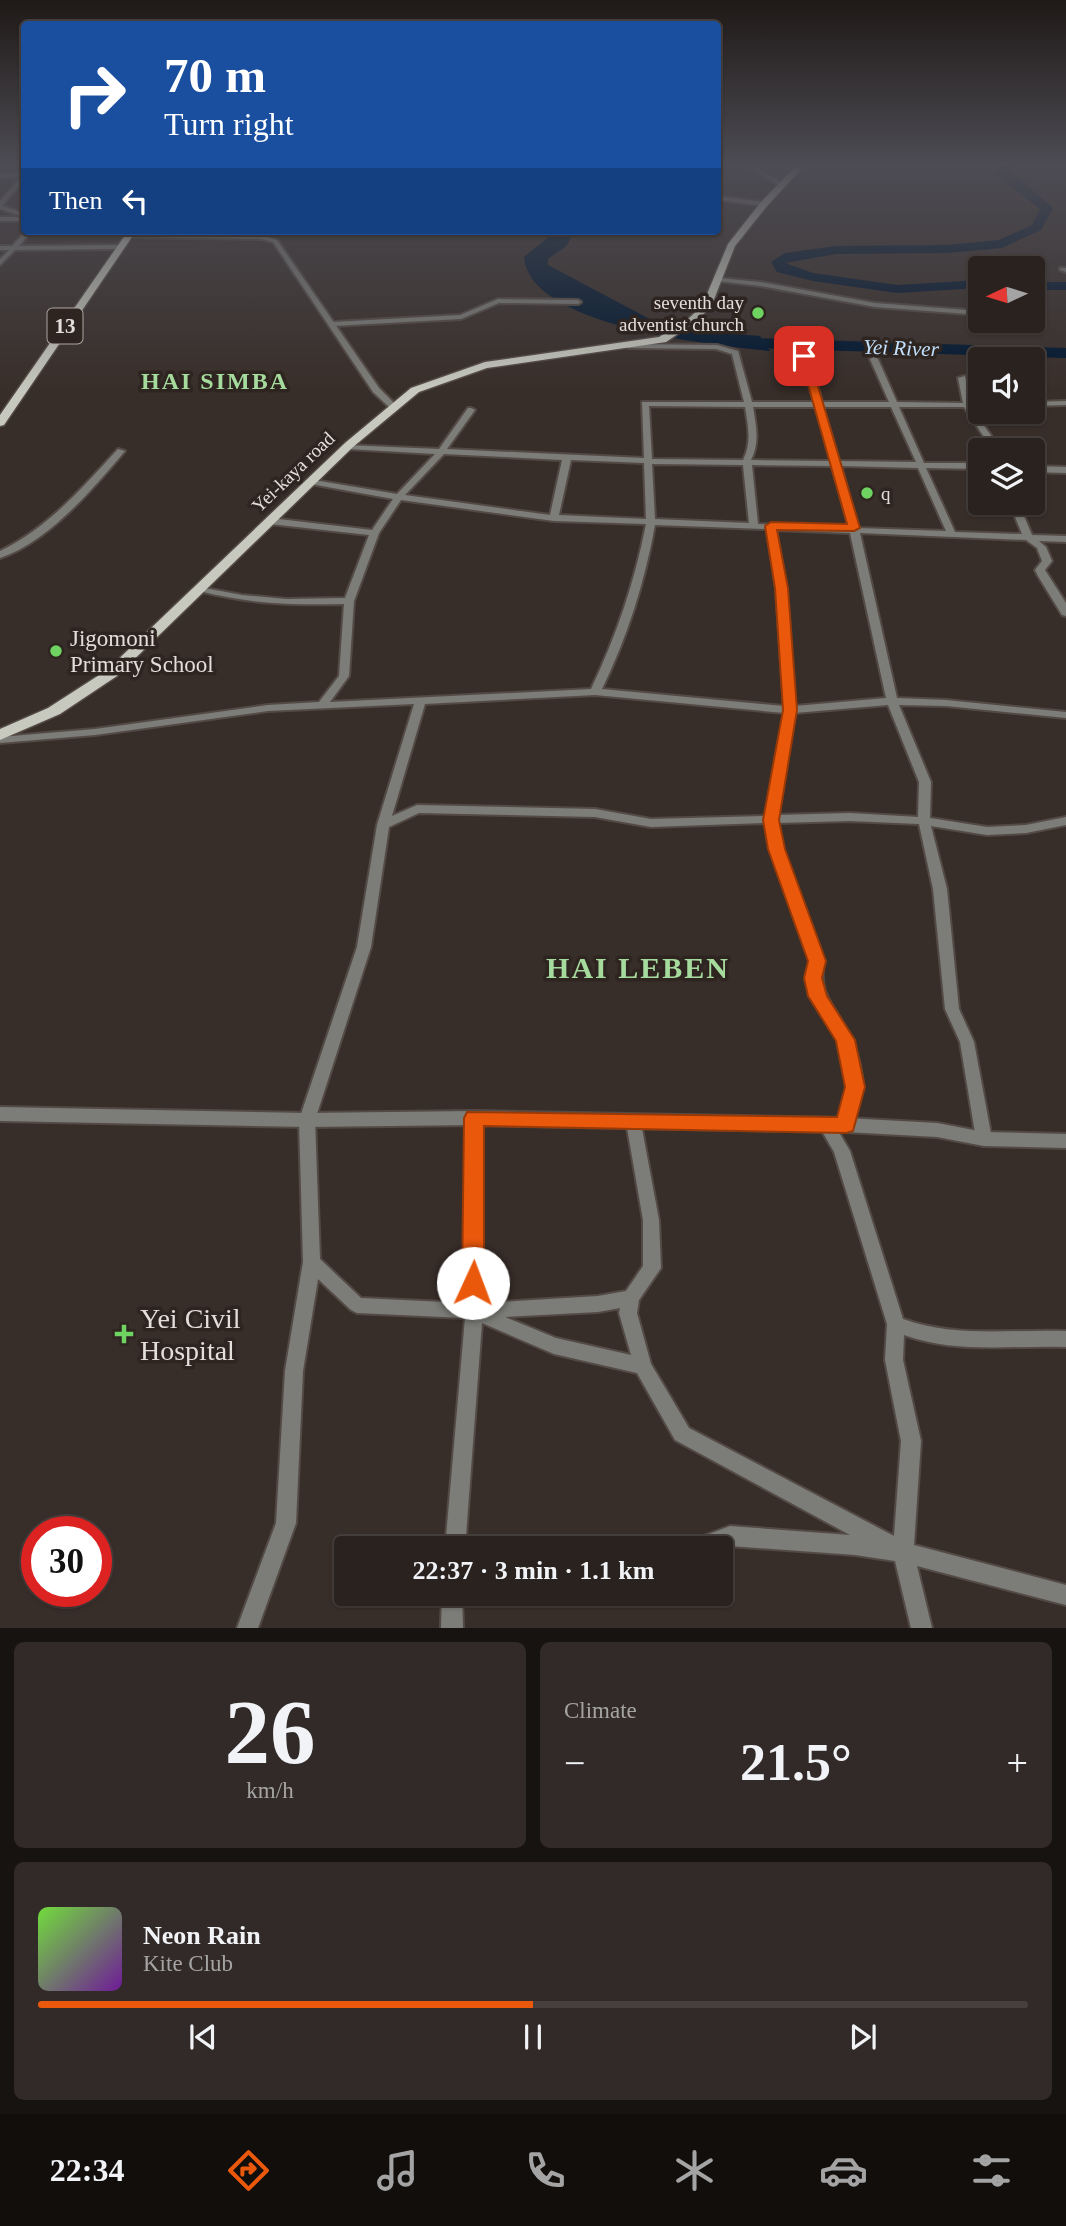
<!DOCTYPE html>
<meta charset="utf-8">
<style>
:root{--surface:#2a221f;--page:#322a28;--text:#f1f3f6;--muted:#a5a4a4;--line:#463f3d;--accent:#ea580c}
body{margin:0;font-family:"Times New Roman",serif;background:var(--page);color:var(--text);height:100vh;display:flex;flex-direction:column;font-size:26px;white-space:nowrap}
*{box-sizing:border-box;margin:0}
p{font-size:23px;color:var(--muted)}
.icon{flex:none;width:38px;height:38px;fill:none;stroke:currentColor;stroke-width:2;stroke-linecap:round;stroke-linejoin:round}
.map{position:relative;height:1628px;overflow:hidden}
.drawer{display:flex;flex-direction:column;gap:14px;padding:14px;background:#171311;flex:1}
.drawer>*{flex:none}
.guide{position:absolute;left:21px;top:21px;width:700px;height:214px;border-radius:7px;box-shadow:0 2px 5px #0004,0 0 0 2px var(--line);background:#1a4fa0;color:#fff;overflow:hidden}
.needle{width:46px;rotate:266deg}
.tools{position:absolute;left:968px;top:256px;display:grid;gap:14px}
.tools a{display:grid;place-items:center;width:77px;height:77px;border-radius:7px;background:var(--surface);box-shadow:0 2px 5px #0004,0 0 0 2px var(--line);font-size:35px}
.speed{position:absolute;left:21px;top:1516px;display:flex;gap:14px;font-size:35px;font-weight:700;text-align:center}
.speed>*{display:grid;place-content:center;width:91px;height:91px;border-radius:50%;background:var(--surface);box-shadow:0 2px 5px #0004,0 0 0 2px var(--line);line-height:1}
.speed .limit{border:10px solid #d22;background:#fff;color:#111}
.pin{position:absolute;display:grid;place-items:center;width:60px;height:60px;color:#fff;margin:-30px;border-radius:14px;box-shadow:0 4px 10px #0006}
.me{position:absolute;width:77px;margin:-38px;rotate:2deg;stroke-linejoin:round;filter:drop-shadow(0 0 5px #0008)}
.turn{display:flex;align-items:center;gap:24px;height:147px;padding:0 28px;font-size:32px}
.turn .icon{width:91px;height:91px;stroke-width:2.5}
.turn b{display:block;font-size:49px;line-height:60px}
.then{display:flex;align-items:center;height:66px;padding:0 28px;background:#0003;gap:14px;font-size:26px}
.big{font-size:52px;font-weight:700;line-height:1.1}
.drawer .widget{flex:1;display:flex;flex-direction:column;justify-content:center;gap:10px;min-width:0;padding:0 24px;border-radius:10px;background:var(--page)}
.drawer .dial{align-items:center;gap:0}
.dial b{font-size:91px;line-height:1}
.song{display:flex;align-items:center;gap:21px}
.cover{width:84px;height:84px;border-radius:10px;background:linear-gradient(135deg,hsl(100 70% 55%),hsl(280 70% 35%))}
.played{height:7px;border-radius:4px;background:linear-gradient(90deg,var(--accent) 50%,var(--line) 50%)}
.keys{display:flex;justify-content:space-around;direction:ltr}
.heat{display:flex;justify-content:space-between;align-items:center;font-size:38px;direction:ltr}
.drawer .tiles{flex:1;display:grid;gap:14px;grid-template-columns:1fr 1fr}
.widget:last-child{grid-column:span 2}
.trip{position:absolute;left:334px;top:1536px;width:399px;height:70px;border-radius:7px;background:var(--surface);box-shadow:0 2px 5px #0004,0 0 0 2px var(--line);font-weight:700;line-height:70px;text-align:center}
.menu{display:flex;height:112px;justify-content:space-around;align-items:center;background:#110e0c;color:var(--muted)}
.menu .icon{width:49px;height:49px}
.menu .active{color:var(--accent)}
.menu b{font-size:32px;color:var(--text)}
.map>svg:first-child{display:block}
.water{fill:#00172f}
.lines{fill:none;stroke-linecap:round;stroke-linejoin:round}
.river{fill:#00172f;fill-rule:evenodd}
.minor-casing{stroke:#544a45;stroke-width:4}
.tertiary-casing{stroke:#544a45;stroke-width:4}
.primary-casing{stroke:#544a45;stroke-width:3}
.minor{fill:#7c7d78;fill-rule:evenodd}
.tertiary{fill:#7c7d78;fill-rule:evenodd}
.primary{fill:#c8c9be;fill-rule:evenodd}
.route{fill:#ea580c;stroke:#983908;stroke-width:2}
.poi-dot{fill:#6ed360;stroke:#2e2420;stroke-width:2.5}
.labels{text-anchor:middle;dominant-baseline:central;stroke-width:7;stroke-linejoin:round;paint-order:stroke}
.far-poi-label{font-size:19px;fill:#e4dedb;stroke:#2e2420;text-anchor:end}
.far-street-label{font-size:19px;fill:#e4dedb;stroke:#2e2420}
.shield{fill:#2e2420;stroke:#ada6a3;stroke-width:2}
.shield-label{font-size:21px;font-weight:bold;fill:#e4dedb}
.far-water-label{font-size:21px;font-style:italic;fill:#c1e0fd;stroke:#2e2420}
.poi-label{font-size:23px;fill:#e4dedb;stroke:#2e2420;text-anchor:start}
.far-district-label{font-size:24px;font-weight:bold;letter-spacing:2px;fill:#a6db9e;stroke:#2e2420}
.near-poi-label{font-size:28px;fill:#e4dedb;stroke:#2e2420;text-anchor:start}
.district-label{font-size:30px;font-weight:bold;letter-spacing:2px;fill:#a6db9e;stroke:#2e2420}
</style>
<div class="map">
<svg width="1066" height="1628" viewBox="0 0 1066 1628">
<rect width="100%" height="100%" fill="#382e29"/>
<!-- water -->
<path class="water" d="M 549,231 L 569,231 C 575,246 557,251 548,259 L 548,265 L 659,324 L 695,331 L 760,336 L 770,351 C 715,345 529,327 524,257 L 552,234 Z"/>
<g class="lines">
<!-- river -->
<path class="river" d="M 1004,164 L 1017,164 L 1008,172 L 1025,183 L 1053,208 L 1041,230 L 1002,248 L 948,253 L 836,254 L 785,263 L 813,273 L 897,285 L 980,280 L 980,288 L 897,293 L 813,281 L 777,272 L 771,262 L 785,253 L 836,246 L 948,245 L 999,240 L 1032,225 L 1040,209 L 996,174 L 996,170 Z
M 1032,282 L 1066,282 L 1066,290 L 1032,290 Z
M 732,334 L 752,338 L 1066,348 L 1066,358 L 752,348 L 727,342 L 727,336 Z"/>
<!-- minor casing -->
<g class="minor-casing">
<path id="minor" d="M 743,164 L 749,164 L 785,185 L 780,186 Z
M 0,174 L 24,174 L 24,180 L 2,206 L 24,213 L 24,217 L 0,209 L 0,201 L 21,177 L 0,178 Z
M 718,196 L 764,202 L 767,204 L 764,206 L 718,200 Z
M 0,217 L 24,217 L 24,221 L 0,221 Z
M 26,231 L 32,231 L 19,246 L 120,245 L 123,247 L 120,249 L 15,250 L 0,265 L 0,259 L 9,250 L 0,250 L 0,246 L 12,246 Z
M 1060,268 L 1066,268 L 1066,272 L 1060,270 Z
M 719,278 L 760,282 L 875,303 L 980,311 L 980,315 L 875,307 L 760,286 L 717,281 L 716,280 Z
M 498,299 L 578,300 L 581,302 L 578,304 L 499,303 L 461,319 L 333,326 L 330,324 L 333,322 L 460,315 Z
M 625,344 L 717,345 L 738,351 L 752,402 L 814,402 L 801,356 L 805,354 L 809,356 L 822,402 L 889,402 L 870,359 L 874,357 L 878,359 L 897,402 L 963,403 L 958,378 L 965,376 L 971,403 L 980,403 L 980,407 L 972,407 L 973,410 L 992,437 L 996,450 L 988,450 L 984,437 L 964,407 L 899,407 L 924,463 L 980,463 L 980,469 L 926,468 L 955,532 L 1022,534 L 1009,502 L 1018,502 L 1032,535 L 1066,536 L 1066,542 L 1039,541 L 1046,547 L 1052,561 L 1045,570 L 1066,603 L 1066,616 L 1062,615 L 1038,576 L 1035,570 L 1042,561 L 1037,548 L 1026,540 L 860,533 L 897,698 L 946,700 L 1066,712 L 1066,718 L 946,706 L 899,705 L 931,782 L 930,818 L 987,827 L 1026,825 L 1066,817 L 1066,825 L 1026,833 L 987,835 L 931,826 L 947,889 L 959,1009 L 974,1042 L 992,1139 L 990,1143 L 984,1145 L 978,1143 L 976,1139 L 960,1042 L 945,1009 L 933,889 L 919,824 L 850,821 L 778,823 L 782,849 L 824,961 C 818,995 833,1003 847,1030 C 855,1045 860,1061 862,1077 C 864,1094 856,1109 854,1125 L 852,1129 L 846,1131 L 840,1129 L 838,1125 C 840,1109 849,1094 847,1077 C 845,1061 841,1044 833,1030 C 818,1004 804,994 810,961 L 770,849 L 765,823 L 651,827 L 595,817 L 419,813 L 389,827 L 371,947 L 315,1120 L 320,1259 L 361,1298 L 465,1303 L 466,1118 L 468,1114 L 474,1112 L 480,1114 L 482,1118 L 483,1303 L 598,1296 L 626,1291 L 643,1266 L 643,1220 L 626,1122 L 628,1118 L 634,1116 L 640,1118 L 659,1220 L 661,1268 L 639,1300 L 637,1313 L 651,1364 L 689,1428 L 894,1536 L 901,1441 L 885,1360 L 887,1324 L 834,1152 L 819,1126 L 821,1122 L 827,1120 L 833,1122 L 850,1151 L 903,1319 C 955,1338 1012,1329 1066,1331 L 1066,1347 C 1012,1345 956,1354 904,1335 L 903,1360 L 921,1441 L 914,1545 L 1066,1585 L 1066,1605 L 917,1566 L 932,1628 L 911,1628 L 895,1561 L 855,1555 L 730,1546 L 721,1549 L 685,1549 L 688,1542 L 730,1526 L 850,1535 L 675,1440 L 637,1373 L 554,1354 L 482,1323 L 465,1549 L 445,1549 L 465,1318 L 357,1313 L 351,1310 L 318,1279 L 303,1371 L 296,1523 L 258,1628 L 237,1628 L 276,1523 L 285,1371 L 303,1262 L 299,1120 L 357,947 L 377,825 L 414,704 L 268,711 L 95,735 L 0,743 L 0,737 L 95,729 L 268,705 L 319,702 L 339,676 L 344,604 C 290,605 251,604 199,591 L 199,587 L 242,595 L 286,599 L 345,598 L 369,535 L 270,524 L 265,521 L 270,518 L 372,530 L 393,499 L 311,484 L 308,483 L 308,479 L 397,494 L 435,454 L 348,449 L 344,447 L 345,445 L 439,449 L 468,408 L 471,408 L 475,410 L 447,449 L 644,458 L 642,402 L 744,402 L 732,354 L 716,349 L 628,348 L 624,346 ZM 649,406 L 745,407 C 748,425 752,443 743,460 L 652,459 ZM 753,407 L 816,407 L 831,461 L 751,460 C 760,443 756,425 753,407 ZM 823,407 L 891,407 L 916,462 L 839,461 ZM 444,454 L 562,460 L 550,515 L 405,495 ZM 571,460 L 644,463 L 646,519 L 559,515 ZM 652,464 L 743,465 L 749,523 L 655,519 ZM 752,465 L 832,466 L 849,527 L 758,524 ZM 841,466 L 918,468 L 946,531 L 858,528 ZM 401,500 L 554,521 L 646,524 C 635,581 616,637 591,689 L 330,702 L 349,676 L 354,601 L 379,533 ZM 655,525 L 767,529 L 776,588 L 784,706 L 602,689 C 627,638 645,581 655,525 ZM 776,530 L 850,533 L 886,698 L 795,706 L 786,588 ZM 595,695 L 784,713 L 766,816 L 651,819 L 595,809 L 417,805 L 392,816 L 425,704 ZM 888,705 L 919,782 L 918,817 L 850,813 L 778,815 L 795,713 ZM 620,1308 L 619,1313 L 631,1355 L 556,1338 L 505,1317 L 598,1312 Z
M 1066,401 L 1066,405 L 1032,406 L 1032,402 Z
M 118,449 L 125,451 C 93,489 48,542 0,558 L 0,551 C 48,528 82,488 118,449 Z
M 1032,466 L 1066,467 L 1066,473 L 1032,472 Z
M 442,1594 L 462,1594 L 463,1628 L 441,1628 Z"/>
</g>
<!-- tertiary casing -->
<g class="tertiary-casing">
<path id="tertiary" d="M 127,234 L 261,235 L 277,240 L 379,388 L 397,406 L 390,408 L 373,392 L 273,242 L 261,239 L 129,237 Z
M 0,1107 L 307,1113 L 474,1111 L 846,1118 L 937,1123 L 984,1132 L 1066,1134 L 1066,1148 L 984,1146 L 937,1137 L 846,1132 L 474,1125 L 307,1127 L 0,1121 Z"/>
</g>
<!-- primary casing -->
<g class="primary-casing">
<path id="primary" d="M 798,164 L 806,164 L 767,206 L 735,246 L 711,307 L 695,322 L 666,342 L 487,368 L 419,392 L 353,447 L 117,676 L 60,714 L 0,740 L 0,729 L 48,708 L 107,670 L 345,443 L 411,388 L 485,362 L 659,337 L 689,318 L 702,306 L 728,244 L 761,202 Z
M 128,231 L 136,231 L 4,425 L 0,426 L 0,415 Z"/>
</g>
<!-- minor -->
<use href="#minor" class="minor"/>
<!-- tertiary -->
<use href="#tertiary" class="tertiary"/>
<!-- primary -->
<use href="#primary" class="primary"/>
</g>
<!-- sky -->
<linearGradient id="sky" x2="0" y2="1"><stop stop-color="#1f1917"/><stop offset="0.42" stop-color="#4d4c54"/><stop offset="1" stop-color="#4d4c54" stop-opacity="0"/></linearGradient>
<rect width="1066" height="392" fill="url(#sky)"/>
<!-- route -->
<path class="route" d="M 804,353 L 809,356 L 860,528 L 854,531 L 777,530 L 788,588 L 797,710 L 779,820 L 785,849 L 826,961 L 822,978 L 827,996 L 855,1040 L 865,1087 L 853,1131 L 846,1133 L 484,1126 L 484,1283 L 481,1290 L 473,1293 L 465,1290 L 462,1283 L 464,1118 L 467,1112 L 837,1117 L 845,1087 L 836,1041 L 808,996 L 804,978 L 808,961 L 768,849 L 763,820 L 783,710 L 775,588 L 765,526 L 771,522 L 847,524 L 800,356 Z"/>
<!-- markers -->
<g class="poi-dot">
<circle cx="758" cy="313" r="7"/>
<circle cx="867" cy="493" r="7"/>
<circle cx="56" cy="651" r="7"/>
<path d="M120.5 1323.5h7v7h7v7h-7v7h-7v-7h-7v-7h7z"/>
</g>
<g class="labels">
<!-- far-poi labels -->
<g class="far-poi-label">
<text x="744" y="302">seventh day<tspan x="744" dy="22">adventist church</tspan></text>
<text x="881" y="493" text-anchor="start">q</text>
</g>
<!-- far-street labels -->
<g class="far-street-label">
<text transform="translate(293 472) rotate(-44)">Yei-kaya road</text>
</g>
<!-- shield labels -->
<rect class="shield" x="47.5" y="308.5" width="35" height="35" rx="5"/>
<g class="shield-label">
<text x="65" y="326">13</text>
</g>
<!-- far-water labels -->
<g class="far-water-label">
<text transform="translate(901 348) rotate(2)">Yei River</text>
</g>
<!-- poi labels -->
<g class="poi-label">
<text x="70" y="638">Jigomoni<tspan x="70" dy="26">Primary School</tspan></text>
</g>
<!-- far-district labels -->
<g class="far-district-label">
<text x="215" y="381">HAI SIMBA</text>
</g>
<!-- near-poi labels -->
<g class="near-poi-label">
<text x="140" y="1318">Yei Civil<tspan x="140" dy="32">Hospital</tspan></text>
</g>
<!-- district labels -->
<g class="district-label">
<text x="638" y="967">HAI LEBEN</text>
</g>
</g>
</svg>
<div class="tools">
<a><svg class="needle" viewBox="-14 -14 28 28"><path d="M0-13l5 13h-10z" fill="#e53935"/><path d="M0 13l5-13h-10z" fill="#a5a4a4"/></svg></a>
<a><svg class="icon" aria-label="sound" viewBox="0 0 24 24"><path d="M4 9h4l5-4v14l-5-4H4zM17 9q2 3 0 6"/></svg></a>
<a><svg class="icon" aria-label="layers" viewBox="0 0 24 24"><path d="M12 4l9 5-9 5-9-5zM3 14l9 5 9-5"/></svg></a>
</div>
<div class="speed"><div class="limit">30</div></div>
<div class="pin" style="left:804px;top:356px;background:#d93025"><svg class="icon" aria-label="arrive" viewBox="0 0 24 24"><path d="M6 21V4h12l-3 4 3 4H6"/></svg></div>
<svg class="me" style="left:473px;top:1283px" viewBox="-20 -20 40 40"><circle r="19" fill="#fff"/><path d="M0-13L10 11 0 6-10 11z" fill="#ea580c"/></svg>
<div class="trip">22:37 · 3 min · 1.1 km</div>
<div class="guide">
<div class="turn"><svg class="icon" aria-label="right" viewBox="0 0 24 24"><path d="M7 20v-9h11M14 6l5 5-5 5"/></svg><div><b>70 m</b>Turn right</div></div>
<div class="then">Then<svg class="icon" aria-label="left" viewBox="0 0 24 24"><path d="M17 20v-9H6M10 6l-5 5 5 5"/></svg></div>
</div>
</div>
<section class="drawer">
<div class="tiles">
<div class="widget dial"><b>26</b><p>km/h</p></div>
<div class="widget"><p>Climate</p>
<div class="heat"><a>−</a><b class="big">21.5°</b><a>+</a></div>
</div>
<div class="widget">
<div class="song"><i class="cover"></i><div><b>Neon Rain</b><p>Kite Club</p></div></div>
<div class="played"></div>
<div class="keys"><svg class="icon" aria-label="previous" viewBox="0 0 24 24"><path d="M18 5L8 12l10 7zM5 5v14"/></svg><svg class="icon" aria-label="pause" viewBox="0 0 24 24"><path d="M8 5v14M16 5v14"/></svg><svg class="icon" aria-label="next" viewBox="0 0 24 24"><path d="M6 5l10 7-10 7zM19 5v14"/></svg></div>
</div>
</div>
</section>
<nav class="menu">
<b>22:34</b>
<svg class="icon active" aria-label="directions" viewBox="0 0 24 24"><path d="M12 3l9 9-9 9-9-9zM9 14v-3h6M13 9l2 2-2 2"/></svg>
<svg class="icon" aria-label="music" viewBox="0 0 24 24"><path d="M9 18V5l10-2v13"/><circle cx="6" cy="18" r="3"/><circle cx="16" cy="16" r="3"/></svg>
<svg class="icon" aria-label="phone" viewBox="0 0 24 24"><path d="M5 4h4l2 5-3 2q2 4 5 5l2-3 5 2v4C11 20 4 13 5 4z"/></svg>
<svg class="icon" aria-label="climate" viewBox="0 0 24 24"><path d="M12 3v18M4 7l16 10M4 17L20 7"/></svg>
<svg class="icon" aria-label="car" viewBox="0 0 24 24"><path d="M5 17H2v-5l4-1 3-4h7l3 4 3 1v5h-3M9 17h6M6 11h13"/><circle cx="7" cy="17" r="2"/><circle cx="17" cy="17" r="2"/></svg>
<svg class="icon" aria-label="filters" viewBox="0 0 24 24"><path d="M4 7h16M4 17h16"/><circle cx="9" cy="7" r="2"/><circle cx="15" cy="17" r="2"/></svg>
</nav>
